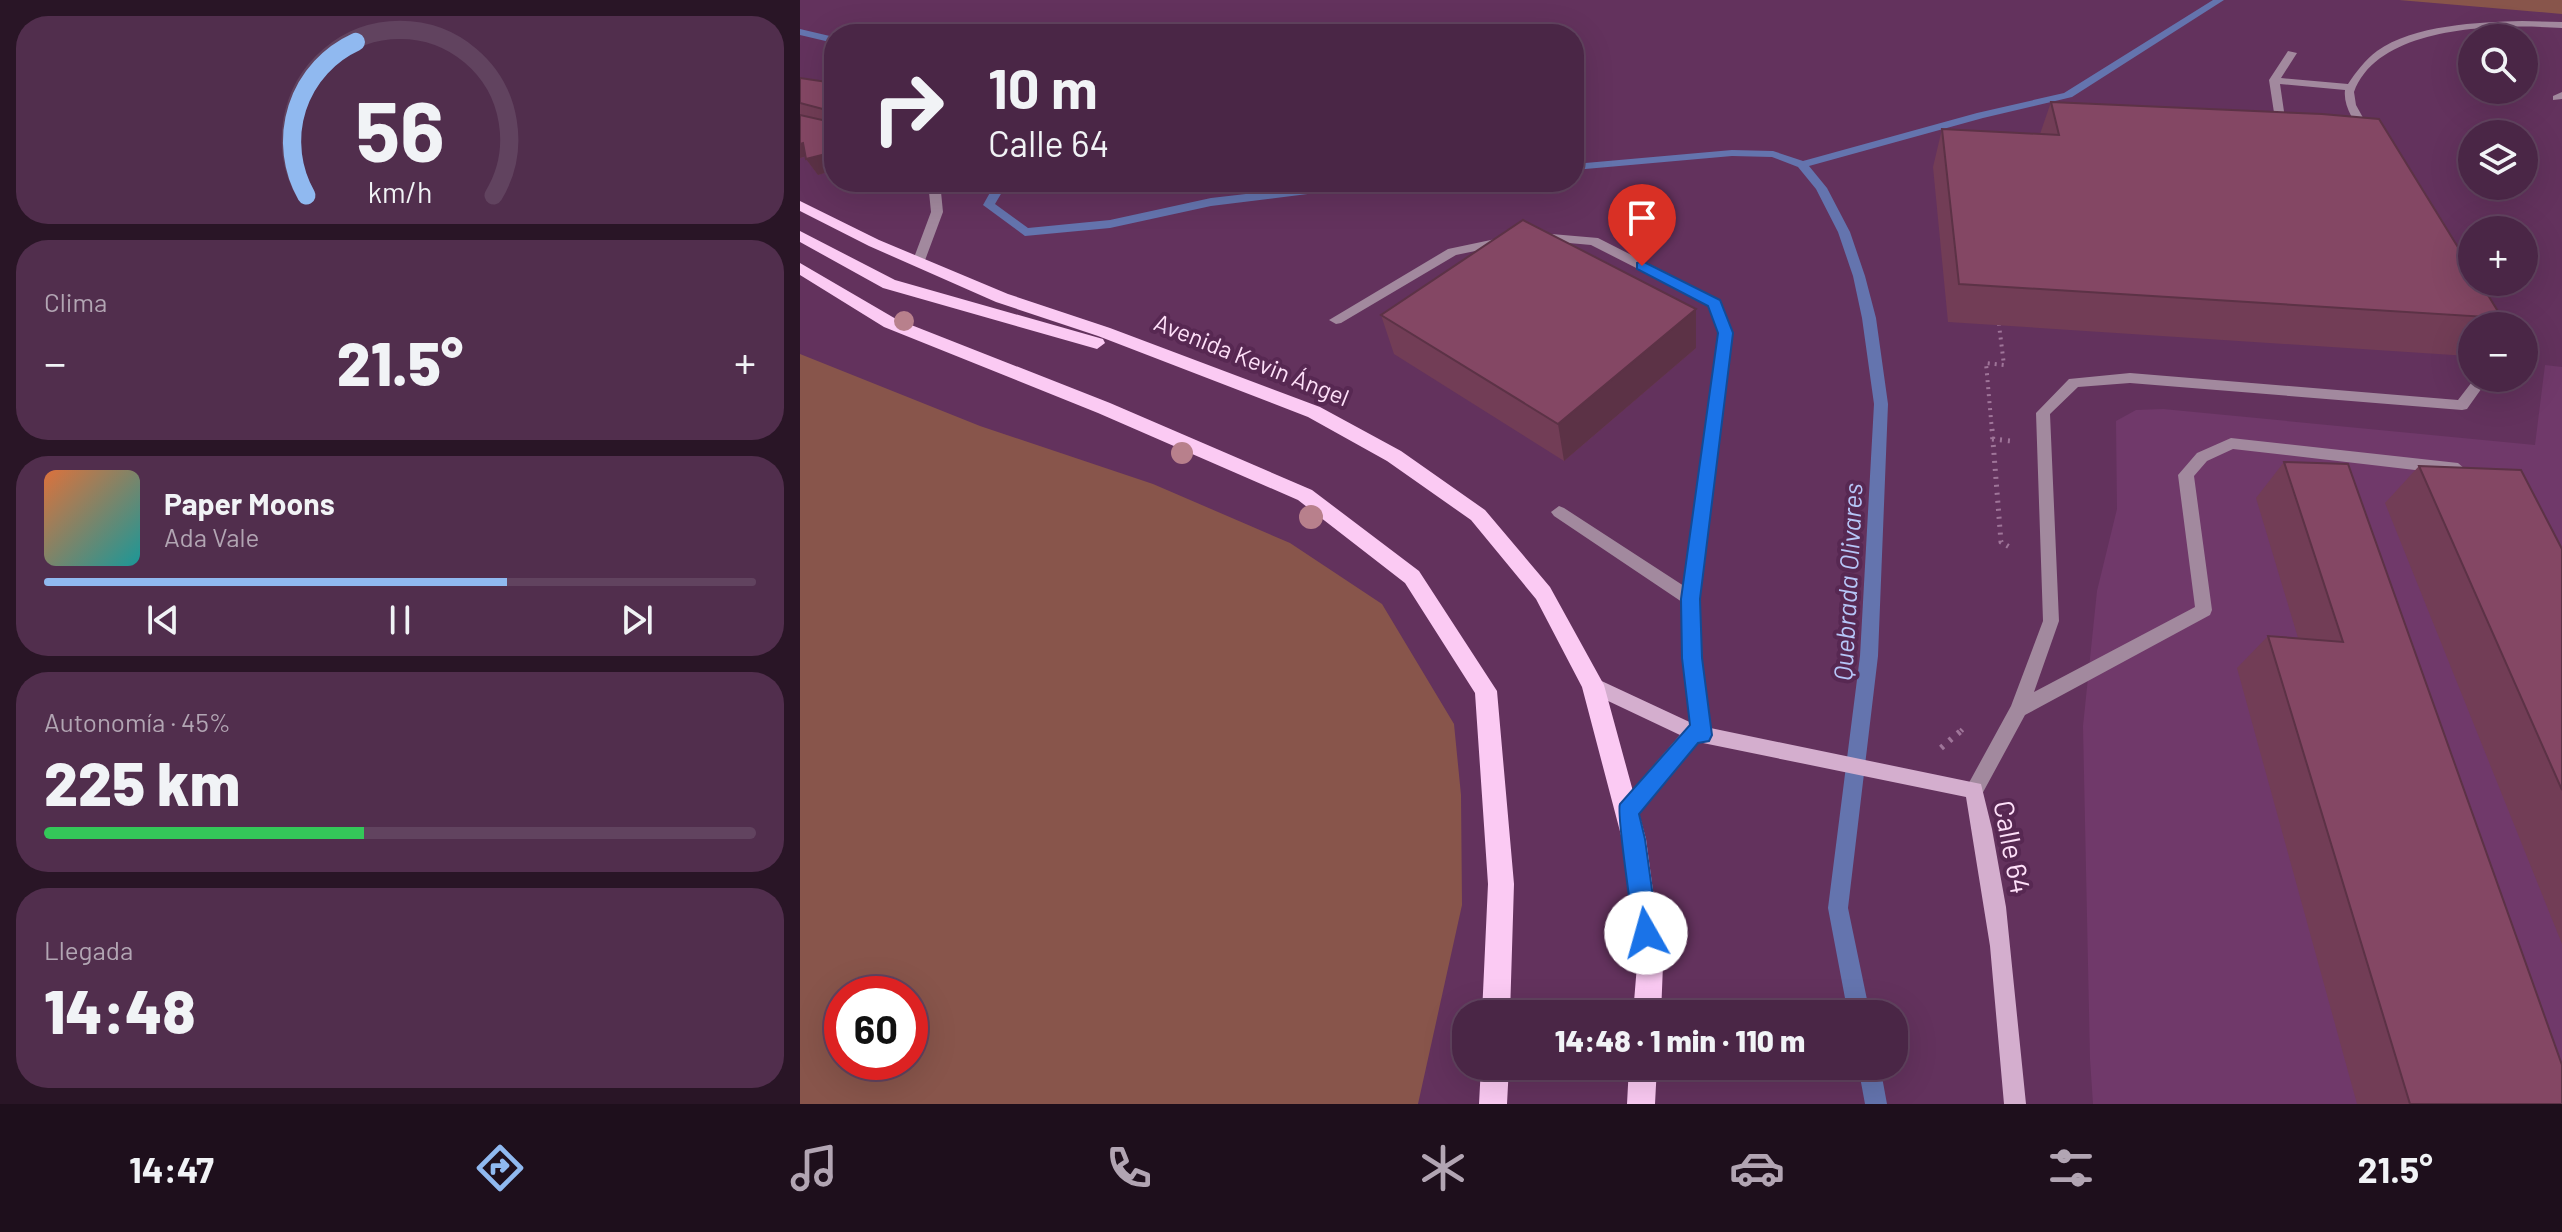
<!DOCTYPE html>
<html lang="es">
<meta charset="utf-8">
<style>
:root{--surface:#4a2646;--page:#512e4d;--text:#f1f3f6;--muted:#b2a5b3;--line:#61435f;--accent:#90b9f0}
body{margin:0;font-family:Barlow,sans-serif;background:var(--page);color:var(--text);height:100vh;display:flex;flex-direction:column;font-size:30px;white-space:nowrap}
*{box-sizing:border-box;margin:0}
p{font-size:26px;color:var(--muted)}
.icon{flex:none;width:44px;height:44px;fill:none;stroke:currentColor;stroke-width:2;stroke-linecap:round;stroke-linejoin:round}
.map{position:relative;flex:1;overflow:hidden}
.panel{display:flex;flex-direction:column;gap:16px;padding:16px;background:#291526;width:800px}
.panel>*{flex:none}
.guide{position:absolute;left:24px;top:24px;width:760px;height:168px;border-radius:32px;box-shadow:0 8px 32px #0002,0 0 0 2px var(--line);background:#4a2646;color:var(--text);overflow:hidden}
.fabs{position:absolute;left:1658px;top:24px;display:grid;gap:16px}
.fabs a{display:grid;place-items:center;width:80px;height:80px;border-radius:50%;background:var(--surface);box-shadow:0 8px 32px #0002,0 0 0 2px var(--line);font-size:40px}
.speed{position:absolute;left:24px;top:976px;display:flex;gap:16px;font-size:40px;font-weight:700;text-align:center}
.speed>*{display:grid;place-content:center;width:104px;height:104px;border-radius:50%;background:var(--surface);box-shadow:0 8px 32px #0002,0 0 0 2px var(--line);line-height:1}
.speed .limit{border:12px solid #d22;background:#fff;color:#111}
.pin{position:absolute;display:grid;place-items:center;width:68px;height:68px;color:#fff;margin:-82px -34px;border-radius:50% 50% 50% 0;rotate:-45deg;box-shadow:0 0 8px #0007}
.pin .icon{rotate:45deg}
.me{position:absolute;width:88px;margin:-44px;rotate:353deg;stroke-linejoin:round;filter:drop-shadow(0 0 6px #0008)}
.turn{display:flex;align-items:center;gap:28px;height:168px;padding:0 32px;font-size:36px}
.turn .icon{width:104px;height:104px;stroke-width:2.5}
.turn b{display:block;font-size:56px;line-height:68px}
.big{font-size:60px;font-weight:800;line-height:1.1}
.panel .widget{flex:1;display:flex;flex-direction:column;justify-content:center;gap:12px;min-width:0;padding:0 28px;border-radius:32px;background:var(--page)}
.panel .dial{align-items:center;gap:0}
.dial svg{height:208px;overflow:visible;fill:none;stroke:var(--line);stroke-width:7;stroke-linecap:round;text-anchor:middle}
.dial text{fill:var(--text);stroke:none}
.song{display:flex;align-items:center;gap:24px}
.cover{width:96px;height:96px;border-radius:12px;background:linear-gradient(135deg,hsl(20 70% 55%),hsl(180 70% 35%))}
.played{height:8px;border-radius:4px;background:linear-gradient(90deg,var(--accent) 65%,var(--line) 65%)}
.keys{display:flex;justify-content:space-around;direction:ltr}
.heat{display:flex;justify-content:space-between;align-items:center;font-size:44px;direction:ltr}
.charge{height:12px;border-radius:6px;background:linear-gradient(90deg,#34c759 45%,var(--line) 0)}
.trip{position:absolute;left:652px;top:1000px;width:456px;height:80px;border-radius:32px;background:var(--surface);box-shadow:0 8px 32px #0002,0 0 0 2px var(--line);font-weight:800;line-height:80px;text-align:center}
.tab-bar{display:flex;height:128px;justify-content:space-around;align-items:center;background:#1e0f1c;color:var(--muted)}
.tab-bar .icon{width:56px;height:56px}
.tab-bar .selected{color:var(--accent)}
.tab-bar b{font-size:36px;color:var(--text)}
main{display:flex;flex:1;min-height:0}
.map>svg:first-child{display:block}
.built{fill:#70396a}
.green{fill:#88554b;fill-rule:evenodd}
.lines{fill:none;stroke-linecap:round;stroke-linejoin:round}
.stream{fill:#6474ae;fill-rule:evenodd}
.path-far2{stroke:#9f7599;stroke-width:4;stroke-dasharray:2 5;stroke-linecap:butt}
.path-far1{stroke:#9f7599;stroke-width:5;stroke-dasharray:2 6;stroke-linecap:butt}
.path{stroke:#9f7599;stroke-width:6;stroke-dasharray:3 8;stroke-linecap:butt}
.service{fill:#a2899e;fill-rule:evenodd}
.secondary{fill:#d4aece;fill-rule:evenodd}
.primary{fill:#fbcaf3;fill-rule:evenodd}
.tree{fill:#b8808c}
.wall{fill:#723d56}
.shaded-wall{fill:#5c3246}
.building{fill:#844764;stroke:#5c3246;stroke-width:2}
.route{fill:#1a73e8;stroke:#114b97;stroke-width:2}
.labels{text-anchor:middle;dominant-baseline:central;stroke-width:8;stroke-linejoin:round;paint-order:stroke}
.street-label{font-size:24px;fill:#fee0f9;stroke:#572852}
.water-label{font-size:26px;font-style:italic;fill:#b6c6f8;stroke:#572852}
.near-street-label{font-size:28px;fill:#fee0f9;stroke:#572852}
</style>
<main>
<section class="panel">
<div class="widget dial"><svg viewBox="0 0 100 80">
<path d="M14 69A42 42 0 1 1 86 69"/>
<path d="M14 69A42 42 0 0 1 33 10" stroke="#90b9f0"/>
<text x="50" y="56" font-size="32" font-weight="700">56</text>
<text x="50" y="72" font-size="11">km/h</text>
</svg></div>
<div class="widget"><p>Clima</p>
<div class="heat"><a>−</a><b class="big">21.5°</b><a>+</a></div>
</div>
<div class="widget">
<div class="song"><i class="cover"></i><div><b>Paper Moons</b><p>Ada Vale</p></div></div>
<div class="played"></div>
<div class="keys"><svg class="icon" aria-label="previous" viewBox="0 0 24 24"><path d="M18 5L8 12l10 7zM5 5v14"/></svg><svg class="icon" aria-label="pause" viewBox="0 0 24 24"><path d="M8 5v14M16 5v14"/></svg><svg class="icon" aria-label="next" viewBox="0 0 24 24"><path d="M6 5l10 7-10 7zM19 5v14"/></svg></div>
</div>
<div class="widget"><p>Autonomía · 45%</p><b class="big">225 km</b><div class="charge"></div></div>
<div class="widget"><p>Llegada</p><b class="big">14:48</b></div>
</section>
<div class="map">
<svg width="1762" height="1104" viewBox="0 0 1762 1104">
<rect width="100%" height="100%" fill="#63325d"/>
<!-- built -->
<path class="built" d="M 1745,365 L 1762,367 L 1762,1104 L 1293,1104 L 1290,1059 L 1283,726 L 1297,591 L 1317,509 L 1316,421 L 1336,410 L 1363,409 L 1735,445 Z"/>
<!-- green -->
<path class="green" d="M 1599,0 L 1762,0 L 1762,14 Z
M 0,354 L 180,426 L 353,484 L 490,543 L 582,604 L 654,724 L 661,795 L 662,905 L 618,1104 L 0,1104 ZM 42,994 L 110,994 L 110,1062 L 42,1062 Z"/>
<g class="lines">
<!-- stream -->
<path class="stream" d="M 1413,0 L 1424,0 L 1272,97 L 1183,118 L 1009,166 L 1027,188 L 1050,232 L 1065,276 L 1076,318 L 1088,404 L 1078,656 L 1048,908 L 1070,1014 L 1048,1014 L 1028,908 L 1060,656 L 1074,404 L 1062,318 L 1053,276 L 1038,232 L 1016,189 L 998,167 L 972,157 L 932,156 L 774,170 L 774,164 L 932,150 L 973,151 L 1003,161 L 1177,113 L 1264,93 Z
M 0,29 L 34,37 L 34,43 L 0,35 Z
M 196,182 L 208,182 L 195,204 L 228,228 L 310,220 L 411,198 L 550,182 L 585,182 L 579,185 L 411,206 L 310,228 L 225,236 L 183,205 Z
M 1058,1066 L 1080,1066 L 1087,1104 L 1065,1104 Z"/>
<!-- path-far2 -->
<path class="path-far2" d="M 1192,431 L 1186,363 L 1204,365 L 1199,325"/>
<!-- path-far1 -->
<path class="path-far1" d="M 1192,429 L 1201,542 L 1211,548
M 1192,439 L 1211,441
M 1161,731 L 1164,728"/>
<!-- path -->
<path class="path" d="M 1141,748 L 1163,729"/>
<!-- service -->
<path class="service" d="M 1722,21 L 1762,22 L 1762,28 C 1702,24 1579,24 1554,92 L 1556,105 L 1572,134 L 1571,136 L 1563,136 C 1555,122 1543,107 1545,90 L 1480,84 L 1487,132 L 1482,135 L 1477,132 L 1469,80 L 1488,51 L 1497,53 L 1481,78 L 1548,84 C 1556,72 1565,60 1577,51 C 1613,25 1679,22 1722,21 Z
M 1762,92 L 1762,99 L 1753,100 L 1753,96 Z
M 128,182 L 140,182 L 143,212 L 124,263 L 118,267 L 112,263 L 131,212 Z
M 740,233 L 798,238 L 920,300 L 932,333 L 898,599 L 901,658 L 911,735 L 908,741 L 902,743 L 896,741 L 893,735 L 883,658 L 882,602 L 754,516 L 751,512 L 759,506 L 764,508 L 884,586 L 918,333 L 909,305 L 791,245 L 736,240 L 734,237 Z
M 705,237 L 709,238 L 709,244 L 656,255 L 541,323 L 536,324 L 529,320 L 648,249 Z
M 1330,373 L 1658,400 L 1675,378 L 1689,378 L 1667,409 L 1662,410 L 1330,383 L 1278,387 L 1250,414 L 1259,621 L 1234,692 L 1395,607 L 1378,475 L 1397,453 L 1431,438 L 1658,463 L 1665,469 L 1658,475 L 1433,449 L 1407,461 L 1394,476 L 1412,610 L 1410,615 L 1225,715 L 1181,796 L 1174,799 L 1167,796 L 1165,790 L 1211,706 L 1243,621 L 1236,413 L 1269,379 Z"/>
<!-- secondary -->
<path class="secondary" d="M 793,677 L 896,725 L 1181,784 L 1192,829 L 1206,907 L 1226,1104 L 1204,1104 L 1190,946 L 1166,797 L 898,742 L 834,818 L 827,820 L 820,818 L 817,811 L 820,804 L 880,735 L 787,691 L 784,685 L 787,679 Z"/>
<!-- primary -->
<path class="primary" d="M 0,201 L 79,240 L 208,294 L 310,328 L 520,407 L 601,451 L 685,510 L 750,587 L 804,685 L 846,839 L 863,965 L 861,1014 L 833,1014 L 837,965 L 822,839 L 782,687 L 736,599 L 671,520 L 587,461 L 508,417 L 298,336 L 196,302 L 69,246 L 0,211 Z
M 0,231 L 95,280 L 303,339 L 305,343 L 297,349 L 83,288 L 0,242 Z
M 0,263 L 96,319 L 310,403 L 512,490 L 619,571 L 697,691 L 714,884 L 710,1014 L 682,1014 L 688,884 L 675,693 L 605,583 L 498,500 L 298,413 L 84,327 L 0,275 Z
M 681,1066 L 709,1066 L 707,1104 L 679,1104 Z
M 829,1066 L 857,1066 L 855,1104 L 827,1104 Z"/>
</g>
<!-- trees -->
<g class="tree">
<circle cx="104" cy="321" r="10"/>
<circle cx="382" cy="453" r="11"/>
<circle cx="511" cy="517" r="12"/>
</g>
<!-- wall -->
<path class="wall" d="M 0,78 L 34,83 L 34,170 L 18,175 L 6,159 L 5,157 L 0,158 Z
M 1251,102 L 1702,318 L 1694,326 L 1672,326 L 1672,351 L 1668,356 L 1148,322 L 1133,167 L 1142,129 L 1240,134 Z
M 896,309 L 896,348 L 764,461 L 594,354 L 581,315 Z
M 1484,462 L 1762,1104 L 1557,1104 L 1437,668 L 1468,636 L 1498,638 L 1456,498 Z
M 1619,466 L 1762,549 L 1762,944 L 1585,503 Z"/>
<!-- shaded-wall -->
<path class="shaded-wall" d="M 3,143 L 34,152 L 34,170 L 18,175 L 6,159 L 7,156 L 0,158 L 0,144 Z
M 896,309 L 896,348 L 764,461 L 758,424 Z"/>
<!-- building -->
<path class="building" d="M 0,78 L 34,83 L 34,152 L 6,159 L 3,143 L 0,144 L 0,115 L 22,120 L 25,118 L 23,109 L 0,103 Z
M 1251,102 L 1522,114 L 1579,119 L 1672,270 L 1672,282 L 1680,282 L 1702,318 L 1159,284 L 1142,129 L 1259,135 Z
M 723,220 L 896,309 L 758,424 L 581,315 Z
M 1484,462 L 1548,464 L 1762,1065 L 1762,1104 L 1610,1104 L 1468,636 L 1543,642 Z
M 1619,466 L 1721,470 L 1762,549 L 1762,790 Z"/>
<!-- route -->
<path class="route" d="M 842,261 L 920,300 L 933,333 L 900,599 L 902,658 L 912,735 L 909,741 L 898,743 L 839,814 L 845,839 L 858,933 L 854,942 L 846,945 L 838,942 L 834,933 C 832,915 816,812 820,804 L 890,725 L 882,658 L 881,599 L 918,333 L 908,306 L 837,269 L 837,263 Z"/>
<g class="labels">
<!-- street labels -->
<g class="street-label">
<text transform="translate(452 359) rotate(22)">Avenida Kevin Ángel</text>
</g>
<!-- water labels -->
<g class="water-label">
<text transform="translate(1047 582) rotate(-87)">Quebrada Olivares</text>
</g>
<!-- near-street labels -->
<g class="near-street-label">
<text transform="translate(1213 847) rotate(79)">Calle 64</text>
</g>
</g>
</svg>
<div class="fabs">
<a><svg class="icon" aria-label="search" viewBox="0 0 24 24"><circle cx="10" cy="10" r="6"/><path d="M15 15l6 6"/></svg></a>
<a><svg class="icon" aria-label="layers" viewBox="0 0 24 24"><path d="M12 4l9 5-9 5-9-5zM3 14l9 5 9-5"/></svg></a>
<a>+</a>
<a>−</a>
</div>
<div class="speed"><div class="limit">60</div></div>
<div class="pin" style="left:842px;top:266px;background:#d93025"><svg class="icon" aria-label="arrive" viewBox="0 0 24 24"><path d="M6 21V4h12l-3 4 3 4H6"/></svg></div>
<svg class="me" style="left:846px;top:933px" viewBox="-20 -20 40 40"><circle r="19" fill="#fff"/><path d="M0-13L10 11 0 6-10 11z" fill="#1a73e8"/></svg>
<div class="trip">14:48 · 1 min · 110 m</div>
<div class="guide">
<div class="turn"><svg class="icon" aria-label="right" viewBox="0 0 24 24"><path d="M7 20v-9h11M14 6l5 5-5 5"/></svg><div><b>10 m</b>Calle 64</div></div>
</div>
</div>
</main>
<nav class="tab-bar">
<b>14:47</b>
<svg class="icon selected" aria-label="directions" viewBox="0 0 24 24"><path d="M12 3l9 9-9 9-9-9zM9 14v-3h6M13 9l2 2-2 2"/></svg>
<svg class="icon" aria-label="music" viewBox="0 0 24 24"><path d="M9 18V5l10-2v13"/><circle cx="6" cy="18" r="3"/><circle cx="16" cy="16" r="3"/></svg>
<svg class="icon" aria-label="phone" viewBox="0 0 24 24"><path d="M5 4h4l2 5-3 2q2 4 5 5l2-3 5 2v4C11 20 4 13 5 4z"/></svg>
<svg class="icon" aria-label="climate" viewBox="0 0 24 24"><path d="M12 3v18M4 7l16 10M4 17L20 7"/></svg>
<svg class="icon" aria-label="car" viewBox="0 0 24 24"><path d="M5 17H2v-5l4-1 3-4h7l3 4 3 1v5h-3M9 17h6M6 11h13"/><circle cx="7" cy="17" r="2"/><circle cx="17" cy="17" r="2"/></svg>
<svg class="icon" aria-label="filters" viewBox="0 0 24 24"><path d="M4 7h16M4 17h16"/><circle cx="9" cy="7" r="2"/><circle cx="15" cy="17" r="2"/></svg>
<b>21.5°</b>
</nav>
